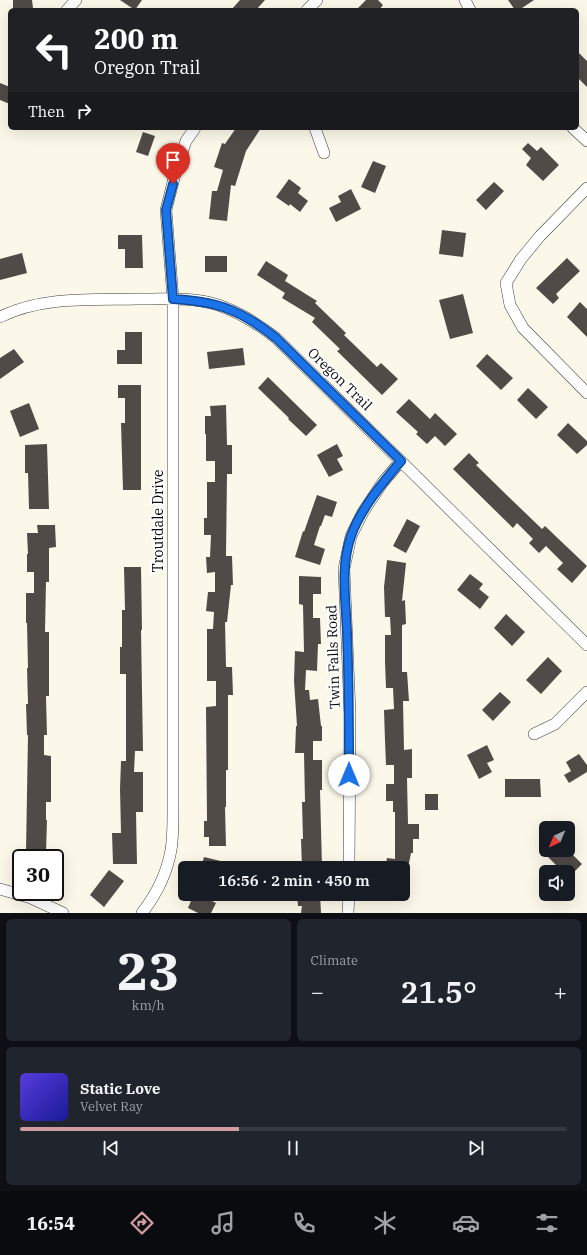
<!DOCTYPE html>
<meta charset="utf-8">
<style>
:root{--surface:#171b24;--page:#20242c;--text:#f1f3f6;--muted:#9ea1a6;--line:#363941;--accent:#d09da3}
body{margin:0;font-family:"IBM Plex Serif",serif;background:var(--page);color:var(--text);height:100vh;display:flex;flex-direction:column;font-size:15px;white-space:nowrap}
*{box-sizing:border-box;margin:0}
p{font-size:13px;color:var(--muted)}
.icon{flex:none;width:22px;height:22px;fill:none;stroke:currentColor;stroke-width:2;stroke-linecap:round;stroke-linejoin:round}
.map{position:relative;height:913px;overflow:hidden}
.drawer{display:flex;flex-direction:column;gap:6px;padding:6px;background:#0d0f14;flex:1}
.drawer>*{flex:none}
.guide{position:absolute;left:8px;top:8px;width:571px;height:122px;border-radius:6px;box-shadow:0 4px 16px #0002;background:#202124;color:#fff;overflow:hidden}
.needle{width:26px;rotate:224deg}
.fabs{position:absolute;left:539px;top:821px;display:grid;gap:8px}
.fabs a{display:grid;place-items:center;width:36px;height:36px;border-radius:6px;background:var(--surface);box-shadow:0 4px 16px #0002;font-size:20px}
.speed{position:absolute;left:12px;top:849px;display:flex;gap:8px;font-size:20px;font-weight:700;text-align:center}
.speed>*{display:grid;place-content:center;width:52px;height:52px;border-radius:50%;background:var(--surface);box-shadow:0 4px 16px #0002;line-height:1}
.speed .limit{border:2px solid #111;border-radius:6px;background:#fff;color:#111}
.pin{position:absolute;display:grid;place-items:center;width:34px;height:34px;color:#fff;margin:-41px -17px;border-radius:50% 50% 50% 0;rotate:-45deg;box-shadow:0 0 4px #0007}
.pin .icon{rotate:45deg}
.me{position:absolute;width:44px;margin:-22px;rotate:0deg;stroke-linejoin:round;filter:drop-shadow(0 0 3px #0008)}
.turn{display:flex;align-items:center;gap:14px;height:84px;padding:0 20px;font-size:18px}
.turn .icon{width:52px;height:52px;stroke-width:2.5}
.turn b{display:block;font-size:28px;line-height:34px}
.then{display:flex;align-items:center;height:38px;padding:0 20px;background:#0003;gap:8px;font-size:15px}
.big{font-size:30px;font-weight:600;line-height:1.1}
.drawer .tile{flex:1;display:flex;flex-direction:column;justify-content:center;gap:6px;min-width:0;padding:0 14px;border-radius:6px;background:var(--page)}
.drawer .dial{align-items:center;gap:0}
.dial b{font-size:52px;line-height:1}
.song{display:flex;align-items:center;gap:12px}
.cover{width:48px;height:48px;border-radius:6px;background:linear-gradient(135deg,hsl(250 70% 55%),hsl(240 70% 35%))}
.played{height:4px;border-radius:2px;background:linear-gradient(90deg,var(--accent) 40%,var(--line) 40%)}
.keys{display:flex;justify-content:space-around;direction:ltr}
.heat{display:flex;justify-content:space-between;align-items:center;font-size:22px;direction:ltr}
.drawer .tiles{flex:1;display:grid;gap:6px;grid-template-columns:1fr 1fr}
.tile:last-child{grid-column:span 2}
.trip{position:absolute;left:178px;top:861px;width:232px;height:40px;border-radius:6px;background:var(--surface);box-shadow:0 4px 16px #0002;font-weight:600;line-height:40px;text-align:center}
.menu{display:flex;height:64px;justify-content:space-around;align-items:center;background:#090b0e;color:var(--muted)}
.menu .icon{width:28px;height:28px}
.menu .active{color:var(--accent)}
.menu b{font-size:18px;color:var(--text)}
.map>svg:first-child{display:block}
.building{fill:#514b48}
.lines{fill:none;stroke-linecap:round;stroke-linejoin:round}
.minor-casing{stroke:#3d3d3d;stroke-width:12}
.minor{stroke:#fff;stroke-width:11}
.route-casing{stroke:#114b97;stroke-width:10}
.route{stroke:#1a73e8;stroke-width:7}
.labels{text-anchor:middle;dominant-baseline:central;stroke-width:4;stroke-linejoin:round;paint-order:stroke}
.street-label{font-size:14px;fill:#0a0a0a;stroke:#fff}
</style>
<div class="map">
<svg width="587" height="913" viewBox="0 0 587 913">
<rect width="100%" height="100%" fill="#fcf8e9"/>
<!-- building -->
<path class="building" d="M 13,0 L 32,0 L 33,8 L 13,9 Z
M 120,0 L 142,0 L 135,10 Z
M 240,0 L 265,0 L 256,10 L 231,10 Z
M 366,0 L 378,0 L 383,5 L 379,10 L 356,10 Z
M 508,0 L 534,0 L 519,10 L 515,10 Z
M 577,51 L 587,61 L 587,87 L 577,77 Z
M 0,83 L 10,87 L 10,104 L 0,100 Z
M 236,128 L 261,128 L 246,151 L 235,186 L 231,185 L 227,221 L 209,219 L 212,191 L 217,191 L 223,170 L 214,167 L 222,143 L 225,144 Z
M 143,132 L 155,136 L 148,156 L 136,152 Z
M 528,143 L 537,151 L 541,147 L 559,165 L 543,181 L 526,165 L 531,158 L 522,149 Z
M 373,161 L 386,166 L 375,193 L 361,187 Z
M 289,179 L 301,188 L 298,193 L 308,201 L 300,212 L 290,204 L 289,206 L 276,197 Z
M 494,182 L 504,191 L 486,210 L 476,200 Z
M 351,189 L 361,209 L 336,222 L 329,208 L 341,202 L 338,196 Z
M 442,230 L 466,233 L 463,257 L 439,254 Z
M 118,235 L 142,235 L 143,268 L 125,268 L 125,249 L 118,249 Z
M 22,253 L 27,273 L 0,280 L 0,259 Z
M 205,256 L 227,256 L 227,272 L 205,272 Z
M 567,258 L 580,271 L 556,294 L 559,298 L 553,304 L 536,288 Z
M 266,261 L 288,275 L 285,281 L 317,301 L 315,303 L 346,333 L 344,335 L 377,367 L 381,363 L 398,379 L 382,395 L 337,351 L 340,349 L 312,322 L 315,318 L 282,298 L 285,293 L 257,275 Z
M 463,294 L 473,333 L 450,339 L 439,300 Z
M 580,302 L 587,309 L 587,337 L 567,317 Z
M 125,332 L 142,332 L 142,364 L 117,364 L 117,350 L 125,350 Z
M 243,348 L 245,365 L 209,369 L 207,352 Z
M 14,349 L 24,362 L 0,379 L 0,358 Z
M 487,354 L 513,378 L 501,390 L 476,366 Z
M 268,377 L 317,425 L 306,436 L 288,419 L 289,418 L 258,388 Z
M 118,385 L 141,385 L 141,490 L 123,490 L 121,423 L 125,423 L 125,398 L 118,398 Z
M 528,388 L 548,407 L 536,419 L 517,400 Z
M 409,399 L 430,419 L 435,413 L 457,434 L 445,446 L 435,436 L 427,444 L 416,434 L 418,432 L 396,412 Z
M 29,403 L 39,429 L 20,437 L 10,411 Z
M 226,405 L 227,445 L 232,445 L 232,474 L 227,474 L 226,556 L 232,556 L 233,585 L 231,585 L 227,622 L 225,622 L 226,667 L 232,667 L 233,695 L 228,695 L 228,770 L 226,770 L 226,807 L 225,807 L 226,846 L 209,846 L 209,837 L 204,837 L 204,821 L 207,821 L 206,707 L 216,706 L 216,681 L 207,681 L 207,629 L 213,629 L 214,612 L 206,611 L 208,592 L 215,592 L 215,572 L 207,573 L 206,557 L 210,557 L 211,535 L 204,535 L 204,518 L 207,518 L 207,482 L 215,482 L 215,461 L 206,461 L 206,434 L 205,434 L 205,416 L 211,416 L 210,406 Z
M 568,423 L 587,441 L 587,445 L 577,454 L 557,435 Z
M 47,444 L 49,509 L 29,509 L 28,473 L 25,473 L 25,445 Z
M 337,444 L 343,456 L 337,459 L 343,470 L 329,477 L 317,455 Z
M 469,453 L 479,463 L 476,465 L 515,503 L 542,529 L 545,526 L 587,566 L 572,583 L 557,569 L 563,563 L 546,546 L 539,553 L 529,543 L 533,539 L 517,523 L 513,528 L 453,469 Z
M 317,495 L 337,502 L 332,517 L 325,515 L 321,526 L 320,526 L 314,545 L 325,549 L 320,565 L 295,557 L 303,531 L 304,532 Z
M 407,519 L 420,526 L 406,553 L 393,546 Z
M 37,525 L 55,525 L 56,547 L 49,548 L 49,582 L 46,582 L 45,632 L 49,632 L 49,696 L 46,696 L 47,735 L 44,735 L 44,755 L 51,756 L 51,802 L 46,802 L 46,820 L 47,820 L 46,853 L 26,852 L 28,735 L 27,735 L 26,704 L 28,704 L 27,668 L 28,668 L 27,623 L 26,623 L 26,593 L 34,593 L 34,572 L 27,572 L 27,554 L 28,554 L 27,533 L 38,533 Z
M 387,560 L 406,563 L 402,601 L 405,600 L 406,624 L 402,625 L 402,672 L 407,672 L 409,701 L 403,701 L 404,750 L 412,749 L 412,778 L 407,778 L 408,824 L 419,824 L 419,839 L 413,839 L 413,853 L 411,853 L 408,868 L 385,868 L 387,858 L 395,859 L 395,812 L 393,812 L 393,801 L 386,801 L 386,784 L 394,784 L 394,765 L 386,765 L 385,741 L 384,710 L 394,709 L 393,688 L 386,688 L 385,662 L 385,635 L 391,635 L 390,617 L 385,617 L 384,587 Z
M 124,567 L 141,567 L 142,630 L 141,630 L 143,751 L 135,751 L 134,772 L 143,772 L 143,812 L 136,812 L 137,864 L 113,864 L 112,833 L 121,833 L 120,789 L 121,761 L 126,761 L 126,674 L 120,674 L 120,647 L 122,647 L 122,610 L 125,610 Z
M 470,574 L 483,584 L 479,589 L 489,597 L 480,609 L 457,590 Z
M 299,576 L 321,577 L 321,594 L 313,594 L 313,618 L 320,618 L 321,644 L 318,644 L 317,671 L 306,670 L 305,690 L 309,690 L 310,700 L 318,699 L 321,726 L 322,726 L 322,741 L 313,741 L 313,760 L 322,760 L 322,790 L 320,790 L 322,867 L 302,868 L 301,839 L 303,839 L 302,802 L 305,802 L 304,753 L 295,753 L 296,726 L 297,726 L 294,681 L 295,651 L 304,652 L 303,605 L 299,604 Z
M 506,614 L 525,632 L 512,646 L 494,628 Z
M 548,657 L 562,671 L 541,694 L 526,680 Z
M 500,692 L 511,702 L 493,721 L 482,710 Z
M 487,745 L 494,760 L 487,763 L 492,772 L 479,779 L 467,755 Z
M 579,754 L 587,765 L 587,772 L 569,783 L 564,775 L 571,771 L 566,762 Z
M 505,779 L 540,779 L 541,797 L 505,797 Z
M 425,794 L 438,794 L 438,810 L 425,810 Z
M 555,850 L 568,850 L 582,864 L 569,877 L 568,872 L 563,872 L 548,857 Z
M 204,857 L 237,865 L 236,868 L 201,868 Z
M 109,870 L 124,881 L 104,907 L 90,895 Z
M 194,894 L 198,894 L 216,903 L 211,913 L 198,913 L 188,908 Z
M 297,894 L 320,894 L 321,913 L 301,913 L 302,906 L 298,906 Z"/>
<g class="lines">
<!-- minor casing -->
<g class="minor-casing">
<path id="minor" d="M 465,0 L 470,10
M 67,10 L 76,0
M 307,10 L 317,0
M 315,128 L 324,153
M 573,128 L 587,141
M 587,188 L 540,236 L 521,259 L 506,283 L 510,305 L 523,328 L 587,393
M 0,317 C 42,296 92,300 137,299 C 164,299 193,297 218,305 C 240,312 258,324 276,338 L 587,645
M 534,734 L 555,724 L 587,692
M 349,868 L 350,714 L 344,569 L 351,536 L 363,512 L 383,482 L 401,461
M 0,889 L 31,898 L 63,913
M 142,913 C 156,895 167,873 171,850 C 173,838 173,825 173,813 L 173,299 L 166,210 L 176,170 L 186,141 L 195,128
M 348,913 L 349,894"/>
</g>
<!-- minor -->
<use href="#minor" class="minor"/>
</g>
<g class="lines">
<!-- route casing -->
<g class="route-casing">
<path id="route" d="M 173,184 L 166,210 L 173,299 C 188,300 202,301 216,305 C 239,311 258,324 276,338 L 401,461 C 383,482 360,510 351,536 C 340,567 346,601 347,633 C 349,680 349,728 349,775"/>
</g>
<!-- route -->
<use href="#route" class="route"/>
</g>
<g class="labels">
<!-- street labels -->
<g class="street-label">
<text transform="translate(340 379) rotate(44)">Oregon Trail</text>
<text transform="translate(158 521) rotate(-90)">Troutdale Drive</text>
<text transform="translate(333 657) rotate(-92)">Twin Falls Road</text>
</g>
</g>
</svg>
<div class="fabs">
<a><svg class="needle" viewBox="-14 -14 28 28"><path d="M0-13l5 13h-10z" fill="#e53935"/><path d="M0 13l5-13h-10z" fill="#9ea1a6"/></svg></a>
<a><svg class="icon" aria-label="sound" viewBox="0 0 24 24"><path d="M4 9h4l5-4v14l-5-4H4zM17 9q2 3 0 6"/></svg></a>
</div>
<div class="speed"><div class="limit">30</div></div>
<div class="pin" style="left:173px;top:184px;background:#d93025"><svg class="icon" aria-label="arrive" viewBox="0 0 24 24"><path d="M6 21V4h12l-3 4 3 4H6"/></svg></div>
<svg class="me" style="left:349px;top:775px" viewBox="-20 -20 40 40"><circle r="19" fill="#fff"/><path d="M0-13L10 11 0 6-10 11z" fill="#1a73e8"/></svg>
<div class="trip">16:56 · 2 min · 450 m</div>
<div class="guide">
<div class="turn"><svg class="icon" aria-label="left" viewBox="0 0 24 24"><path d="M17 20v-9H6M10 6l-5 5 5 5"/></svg><div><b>200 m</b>Oregon Trail</div></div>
<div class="then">Then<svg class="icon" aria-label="right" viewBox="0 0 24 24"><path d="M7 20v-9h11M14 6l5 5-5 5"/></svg></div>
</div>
</div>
<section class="drawer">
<div class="tiles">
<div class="tile dial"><b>23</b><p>km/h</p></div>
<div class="tile"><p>Climate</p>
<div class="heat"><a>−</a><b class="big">21.5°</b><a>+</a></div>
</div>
<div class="tile">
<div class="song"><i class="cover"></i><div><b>Static Love</b><p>Velvet Ray</p></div></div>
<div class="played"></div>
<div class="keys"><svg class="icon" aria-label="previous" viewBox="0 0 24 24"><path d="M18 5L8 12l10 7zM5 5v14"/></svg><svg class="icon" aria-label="pause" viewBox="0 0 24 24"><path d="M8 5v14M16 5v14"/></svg><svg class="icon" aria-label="next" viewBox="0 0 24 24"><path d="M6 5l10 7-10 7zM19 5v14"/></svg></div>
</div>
</div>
</section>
<nav class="menu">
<b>16:54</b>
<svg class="icon active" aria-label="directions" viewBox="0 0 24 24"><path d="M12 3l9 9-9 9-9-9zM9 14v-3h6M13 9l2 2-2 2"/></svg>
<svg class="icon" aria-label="music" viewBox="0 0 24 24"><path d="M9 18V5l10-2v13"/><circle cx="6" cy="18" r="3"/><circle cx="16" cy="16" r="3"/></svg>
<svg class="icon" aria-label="phone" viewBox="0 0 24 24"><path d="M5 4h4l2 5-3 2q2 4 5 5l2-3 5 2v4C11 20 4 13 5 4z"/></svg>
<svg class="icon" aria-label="climate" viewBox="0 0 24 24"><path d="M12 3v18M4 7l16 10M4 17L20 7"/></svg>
<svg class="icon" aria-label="car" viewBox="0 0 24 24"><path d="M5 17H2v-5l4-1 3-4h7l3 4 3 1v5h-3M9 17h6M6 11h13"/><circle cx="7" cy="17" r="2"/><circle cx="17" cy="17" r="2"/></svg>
<svg class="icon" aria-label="filters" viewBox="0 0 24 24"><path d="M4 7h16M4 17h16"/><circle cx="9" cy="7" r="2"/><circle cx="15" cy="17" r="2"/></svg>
</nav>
